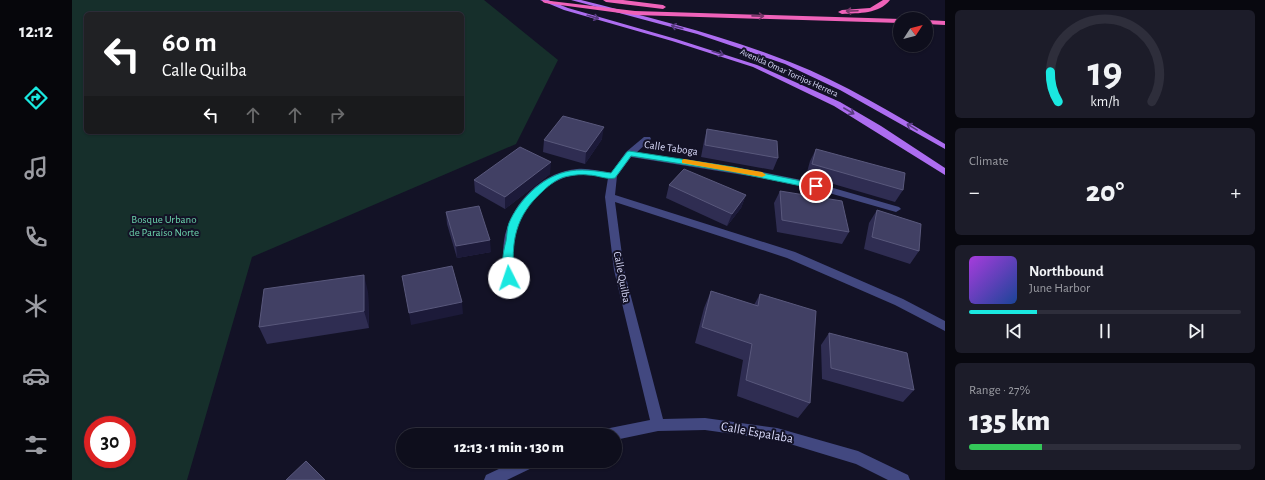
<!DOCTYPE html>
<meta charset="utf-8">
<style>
:root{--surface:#0e0e1c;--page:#1c1c29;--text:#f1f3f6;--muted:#9b9ca3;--line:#2e2e3b;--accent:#1ae8e0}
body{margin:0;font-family:"Alegreya Sans",sans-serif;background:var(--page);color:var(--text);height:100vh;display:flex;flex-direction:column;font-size:15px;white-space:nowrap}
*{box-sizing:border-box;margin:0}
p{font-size:13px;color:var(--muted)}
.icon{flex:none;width:22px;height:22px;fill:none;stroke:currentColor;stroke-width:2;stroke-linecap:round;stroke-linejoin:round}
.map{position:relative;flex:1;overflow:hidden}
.drawer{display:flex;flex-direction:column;gap:10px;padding:10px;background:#08080f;width:320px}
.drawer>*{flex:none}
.top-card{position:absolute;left:12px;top:12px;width:380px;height:122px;border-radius:6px;box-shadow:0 1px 3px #0004,0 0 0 1px var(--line);background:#202124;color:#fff;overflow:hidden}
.needle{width:26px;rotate:54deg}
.buttons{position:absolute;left:821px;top:12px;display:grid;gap:8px}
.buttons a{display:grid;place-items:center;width:40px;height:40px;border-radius:50%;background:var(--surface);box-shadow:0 1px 3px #0004,0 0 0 1px var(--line);font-size:20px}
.speed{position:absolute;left:12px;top:416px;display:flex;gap:8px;font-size:20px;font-weight:700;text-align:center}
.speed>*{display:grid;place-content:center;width:52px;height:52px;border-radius:50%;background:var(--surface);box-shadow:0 1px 3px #0004,0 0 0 1px var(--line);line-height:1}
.speed .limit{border:6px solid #d22;background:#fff;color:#111}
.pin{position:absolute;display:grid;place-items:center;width:34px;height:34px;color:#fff;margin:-17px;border:2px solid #fff;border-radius:50%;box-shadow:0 1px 4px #0007}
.me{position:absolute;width:44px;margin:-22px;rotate:356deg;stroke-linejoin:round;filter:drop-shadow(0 0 3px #0008)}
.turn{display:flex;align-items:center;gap:14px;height:84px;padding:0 12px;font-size:18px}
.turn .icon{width:52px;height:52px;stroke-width:2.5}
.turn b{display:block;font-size:28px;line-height:34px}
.lanes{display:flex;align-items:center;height:38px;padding:0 12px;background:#0003;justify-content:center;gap:20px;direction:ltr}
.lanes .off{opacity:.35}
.big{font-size:30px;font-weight:800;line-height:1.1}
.drawer .card{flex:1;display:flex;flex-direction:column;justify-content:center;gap:6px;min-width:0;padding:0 14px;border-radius:6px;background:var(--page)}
.drawer .dial{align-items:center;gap:0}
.dial svg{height:104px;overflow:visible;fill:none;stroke:var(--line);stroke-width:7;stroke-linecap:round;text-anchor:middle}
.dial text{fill:var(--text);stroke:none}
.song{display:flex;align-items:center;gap:12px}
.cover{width:48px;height:48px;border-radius:6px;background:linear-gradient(135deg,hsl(280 70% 55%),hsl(220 70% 35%))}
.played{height:4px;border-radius:2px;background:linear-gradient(90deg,var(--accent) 25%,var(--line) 25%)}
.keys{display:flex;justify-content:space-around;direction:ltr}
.heat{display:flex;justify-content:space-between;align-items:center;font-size:22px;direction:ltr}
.charge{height:6px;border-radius:3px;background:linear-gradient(90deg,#34c759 27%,var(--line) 0)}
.trip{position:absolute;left:324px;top:428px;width:226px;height:40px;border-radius:20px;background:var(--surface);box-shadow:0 1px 3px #0004,0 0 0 1px var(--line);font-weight:800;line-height:40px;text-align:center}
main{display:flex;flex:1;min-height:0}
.menu{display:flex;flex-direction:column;width:72px;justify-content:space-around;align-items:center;background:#06060b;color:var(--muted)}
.menu .icon{width:28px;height:28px}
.menu .active{color:var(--accent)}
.menu b{font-size:18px;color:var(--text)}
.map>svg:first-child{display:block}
.green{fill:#162f2b;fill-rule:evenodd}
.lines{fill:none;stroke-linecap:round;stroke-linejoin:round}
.minor{fill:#424880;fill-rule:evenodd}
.major{fill:#ad6df0;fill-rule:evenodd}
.highway{fill:#ef62b9;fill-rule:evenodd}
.wall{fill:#2f2d52}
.shaded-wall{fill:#1c1a39}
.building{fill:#414064;stroke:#59587c}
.oneway{stroke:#763668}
.oneway2{stroke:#583b81}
.route{fill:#1ae8e0;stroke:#119792}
.slow{fill:#f59e0b}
.labels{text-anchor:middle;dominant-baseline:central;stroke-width:4;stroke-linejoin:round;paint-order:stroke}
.far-street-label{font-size:9px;fill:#dadbfb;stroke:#131226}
.street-label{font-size:11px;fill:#dadbfb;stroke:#131226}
.park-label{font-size:11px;fill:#6dd5ad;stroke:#131226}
.near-street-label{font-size:13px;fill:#dadbfb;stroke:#131226}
</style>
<main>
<nav class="menu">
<b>12:12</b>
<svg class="icon active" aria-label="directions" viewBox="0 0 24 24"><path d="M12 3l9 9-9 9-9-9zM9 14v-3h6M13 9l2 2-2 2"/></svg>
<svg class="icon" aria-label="music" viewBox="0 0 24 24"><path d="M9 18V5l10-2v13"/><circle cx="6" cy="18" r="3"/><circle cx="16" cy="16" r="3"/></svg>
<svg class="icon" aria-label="phone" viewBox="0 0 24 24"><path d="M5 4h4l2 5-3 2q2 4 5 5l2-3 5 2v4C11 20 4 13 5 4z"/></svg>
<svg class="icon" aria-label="climate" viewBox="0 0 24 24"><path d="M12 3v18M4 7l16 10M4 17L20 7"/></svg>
<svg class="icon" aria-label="car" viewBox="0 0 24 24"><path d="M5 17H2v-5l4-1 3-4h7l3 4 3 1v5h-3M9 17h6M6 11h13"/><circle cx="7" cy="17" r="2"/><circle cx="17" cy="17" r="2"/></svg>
<svg class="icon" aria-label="filters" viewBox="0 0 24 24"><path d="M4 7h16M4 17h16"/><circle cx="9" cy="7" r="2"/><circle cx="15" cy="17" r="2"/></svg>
</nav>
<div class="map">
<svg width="873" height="480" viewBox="0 0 873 480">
<rect width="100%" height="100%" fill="#131226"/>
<!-- green -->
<path class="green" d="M 0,0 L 412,0 L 486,60 L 444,144 L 180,257 L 115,480 L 0,480 ZM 14,14 L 390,14 L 390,132 L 14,132 ZM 21,425 L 55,425 L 55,459 L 21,459 Z"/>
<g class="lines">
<!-- minor -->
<path class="minor" d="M 572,137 L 578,137 L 579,139 L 564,153 L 690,172 L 744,183 L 827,207 L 829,209 L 824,212 L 743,189 L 690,178 L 559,157 L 545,176 L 543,195 L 723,252 L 831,299 L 873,321 L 873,331 L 823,305 L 715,258 L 543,202 L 552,270 L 591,419 L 633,418 L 705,428 L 786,451 L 836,475 L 838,480 L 816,480 L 784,464 L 705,440 L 633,430 L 586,431 L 543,440 L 543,435 L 526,435 L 528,430 L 578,420 L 542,270 L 533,197 L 536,178 C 525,176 514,173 503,175 C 473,180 450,207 443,235 C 440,249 441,264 442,278 L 441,281 L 433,281 L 432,278 C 431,264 430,249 433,235 C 441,202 470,172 505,169 C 516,168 528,171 539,173 L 554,152 Z
M 444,461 L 466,461 L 464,466 L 435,480 L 412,480 L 414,475 Z"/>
<!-- major -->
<path class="major" d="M 468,0 L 476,0 L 496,8 L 604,39 L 685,65 L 768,102 L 809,126 L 873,168 L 873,175 L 762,106 L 681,67 L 600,41 L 492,10 Z
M 499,0 L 509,0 C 579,18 650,35 718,62 C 772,83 822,114 873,144 L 873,149 L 768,90 L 713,64 L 625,34 Z"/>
<!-- highway -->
<path class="highway" d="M 470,0 L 563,11 L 829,19 L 828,23 L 563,15 L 473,3 L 471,2 Z
M 531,0 L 551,0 L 591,5 L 594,7 L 591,9 L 534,2 Z
M 811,0 L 818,0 C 807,14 787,13 770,14 L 766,12 L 770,10 L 798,8 Z
M 854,20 L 873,21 L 873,25 L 854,24 Z"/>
</g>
<!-- wall -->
<path class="wall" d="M 635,129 L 706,158 L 701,170 L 629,157 L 632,141 Z
M 530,139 L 513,164 L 471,152 L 472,140 Z
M 744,149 L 831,190 L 823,202 L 734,176 L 738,161 Z
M 478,174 L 433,209 L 403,192 L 402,180 Z
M 597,185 L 674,195 L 669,208 L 655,226 L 594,198 Z
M 708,191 L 777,232 L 770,244 L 705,232 L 702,203 Z
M 805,210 L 847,251 L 838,264 L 792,249 L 797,223 Z
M 374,212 L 419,252 L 385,258 L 375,224 Z
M 639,291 L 682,305 L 688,294 L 738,403 L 726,418 L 665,396 L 671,360 L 623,343 L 632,308 Z
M 296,292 L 297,328 L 195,344 L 187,327 Z
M 757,333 L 842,390 L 831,402 L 750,379 L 749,345 Z"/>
<!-- shaded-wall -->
<path class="shaded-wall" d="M 532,127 L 530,139 L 513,164 L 514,152 Z
M 479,162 L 478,174 L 433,209 L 433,197 Z
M 674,195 L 669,208 L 655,226 L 660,214 Z
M 418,240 L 419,252 L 385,258 L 384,246 Z
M 292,275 L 296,292 L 297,328 L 292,311 Z
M 390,302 L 391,314 L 339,325 L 337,313 Z"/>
<!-- building -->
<path class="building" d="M 491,116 L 532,127 L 514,152 L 472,140 Z
M 635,129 L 705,141 L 706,158 L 633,145 Z
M 448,147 L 479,162 L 433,197 L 402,180 Z
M 744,149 L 833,173 L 831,190 L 740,164 Z
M 612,169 L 674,195 L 660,214 L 597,185 Z
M 708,191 L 770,201 L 777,232 L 710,220 Z
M 407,206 L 418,240 L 384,246 L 374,212 Z
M 805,210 L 849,224 L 847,251 L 800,237 Z
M 380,266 L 390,302 L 337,313 L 330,276 Z
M 292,275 L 292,311 L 187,327 L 192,289 Z
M 639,291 L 686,306 L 688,294 L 744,311 L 738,403 L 674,380 L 680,344 L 630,327 Z
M 757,333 L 835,353 L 842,390 L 759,368 Z
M 234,461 L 253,480 L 214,480 Z"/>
<!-- one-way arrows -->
<defs><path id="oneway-shaft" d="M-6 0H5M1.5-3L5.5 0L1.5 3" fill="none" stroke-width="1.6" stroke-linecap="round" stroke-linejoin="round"/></defs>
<g class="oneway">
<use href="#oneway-shaft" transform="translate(780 11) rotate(178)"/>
<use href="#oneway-shaft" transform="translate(686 16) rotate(1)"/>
</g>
<g class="oneway2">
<use href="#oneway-shaft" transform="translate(521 17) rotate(16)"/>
<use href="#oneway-shaft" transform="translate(605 27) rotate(-165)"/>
<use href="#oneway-shaft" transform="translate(646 53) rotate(18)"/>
<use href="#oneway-shaft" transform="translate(777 111) rotate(30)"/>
<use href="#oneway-shaft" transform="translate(840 127) rotate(-149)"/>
</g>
<!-- route -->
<path class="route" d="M 557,151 L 661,167 L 744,184 L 749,186 L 744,189 L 661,172 L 559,156 L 543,178 C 535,180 525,175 516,175 C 510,174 503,175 497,176 C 488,177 478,184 471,191 C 443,216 439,241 442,278 L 440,280 L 434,280 C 428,270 431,252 434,241 C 435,235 435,228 437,223 C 447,200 469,178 493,172 C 508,168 524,171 539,173 L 555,152 Z"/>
<!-- slow -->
<path class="slow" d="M 612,159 L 690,172 L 694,175 L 690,177 L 610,163 L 610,160 Z"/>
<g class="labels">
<!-- far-street labels -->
<g class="far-street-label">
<text transform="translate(717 73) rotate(24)">Avenida Omar Torrijos Herrera</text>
</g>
<!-- street labels -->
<g class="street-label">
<text transform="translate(599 148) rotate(8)">Calle Taboga</text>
<text transform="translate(550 277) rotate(79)">Calle Quilba</text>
</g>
<!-- park labels -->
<g class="park-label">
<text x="92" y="219">Bosque Urbano<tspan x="92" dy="13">de Paraíso Norte</tspan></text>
</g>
<!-- near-street labels -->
<g class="near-street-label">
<text transform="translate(685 433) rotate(10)">Calle Espalaba</text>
</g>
</g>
</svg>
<div class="buttons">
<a><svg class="needle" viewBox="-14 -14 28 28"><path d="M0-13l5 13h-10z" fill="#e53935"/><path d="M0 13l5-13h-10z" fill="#9b9ca3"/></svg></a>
</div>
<div class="speed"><div class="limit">30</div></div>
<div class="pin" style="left:744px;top:186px;background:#d93025"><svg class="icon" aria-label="arrive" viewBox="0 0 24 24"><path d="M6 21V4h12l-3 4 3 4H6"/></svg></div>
<svg class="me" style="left:437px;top:278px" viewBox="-20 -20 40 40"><circle r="19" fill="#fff"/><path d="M0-13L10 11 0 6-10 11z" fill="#1ae8e0"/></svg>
<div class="trip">12:13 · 1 min · 130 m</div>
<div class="top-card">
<div class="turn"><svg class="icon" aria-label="left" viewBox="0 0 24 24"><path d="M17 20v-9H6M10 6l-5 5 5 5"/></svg><div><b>60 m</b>Calle Quilba</div></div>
<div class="lanes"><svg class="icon" aria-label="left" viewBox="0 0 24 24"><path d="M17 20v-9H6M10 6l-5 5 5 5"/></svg><svg class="icon off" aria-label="ahead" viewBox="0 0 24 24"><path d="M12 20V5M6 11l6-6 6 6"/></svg><svg class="icon off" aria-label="ahead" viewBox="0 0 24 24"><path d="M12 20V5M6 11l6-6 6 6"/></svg><svg class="icon off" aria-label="right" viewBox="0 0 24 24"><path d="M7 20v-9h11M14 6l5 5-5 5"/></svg></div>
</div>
</div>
<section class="drawer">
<div class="card dial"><svg viewBox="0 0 100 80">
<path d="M14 69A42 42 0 1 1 86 69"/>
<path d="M14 69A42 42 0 0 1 8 46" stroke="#1ae8e0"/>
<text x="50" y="56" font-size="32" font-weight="700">19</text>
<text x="50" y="72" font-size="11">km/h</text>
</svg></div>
<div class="card"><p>Climate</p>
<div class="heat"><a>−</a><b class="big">20°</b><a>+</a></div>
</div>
<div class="card">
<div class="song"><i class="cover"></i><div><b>Northbound</b><p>June Harbor</p></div></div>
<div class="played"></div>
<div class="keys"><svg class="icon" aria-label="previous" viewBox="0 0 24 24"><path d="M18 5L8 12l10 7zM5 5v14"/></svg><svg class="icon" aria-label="pause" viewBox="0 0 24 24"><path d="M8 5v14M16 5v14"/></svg><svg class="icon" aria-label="next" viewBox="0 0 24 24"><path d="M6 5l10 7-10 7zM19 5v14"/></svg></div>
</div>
<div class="card"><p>Range · 27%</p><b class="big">135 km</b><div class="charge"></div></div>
</section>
</main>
